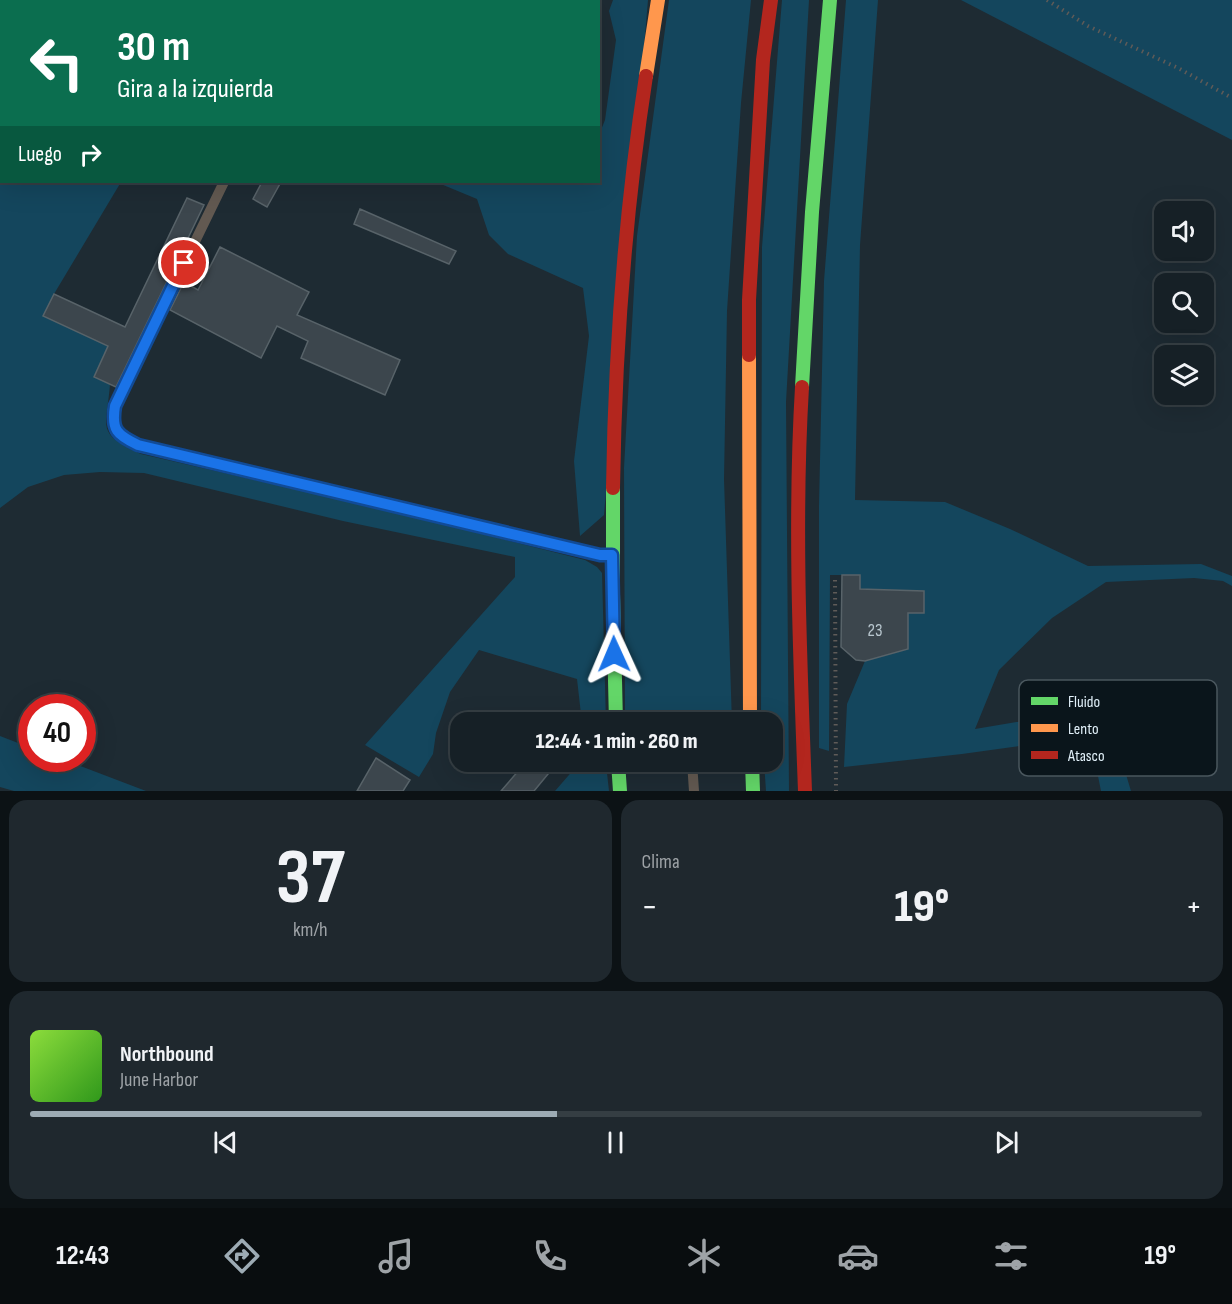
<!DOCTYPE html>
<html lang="es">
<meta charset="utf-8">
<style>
:root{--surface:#162026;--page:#1f282e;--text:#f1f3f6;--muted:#9ea3a7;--line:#353e43;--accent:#9dabb4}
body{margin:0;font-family:"Sofia Sans Condensed",sans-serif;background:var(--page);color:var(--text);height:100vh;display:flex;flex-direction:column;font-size:22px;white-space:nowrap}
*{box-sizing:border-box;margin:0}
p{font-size:20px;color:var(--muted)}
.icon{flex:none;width:33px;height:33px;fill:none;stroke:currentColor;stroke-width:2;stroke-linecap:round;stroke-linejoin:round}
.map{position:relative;height:791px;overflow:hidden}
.side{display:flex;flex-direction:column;gap:9px;padding:9px;background:#0c1215;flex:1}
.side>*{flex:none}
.top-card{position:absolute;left:0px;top:0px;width:600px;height:183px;box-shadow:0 6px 24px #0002,0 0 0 2px var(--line);background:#0b6e4f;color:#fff;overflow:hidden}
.tools{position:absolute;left:1154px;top:201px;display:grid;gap:12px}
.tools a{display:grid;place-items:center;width:60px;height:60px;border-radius:12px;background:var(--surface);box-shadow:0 6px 24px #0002,0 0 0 2px var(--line);font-size:30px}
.speed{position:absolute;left:18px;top:694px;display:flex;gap:12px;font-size:30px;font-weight:700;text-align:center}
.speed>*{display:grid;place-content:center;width:78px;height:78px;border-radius:50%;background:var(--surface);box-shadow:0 6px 24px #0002,0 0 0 2px var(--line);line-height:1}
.speed .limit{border:9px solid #d22;background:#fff;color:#111}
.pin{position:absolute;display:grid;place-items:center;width:51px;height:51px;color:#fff;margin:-26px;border:3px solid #fff;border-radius:50%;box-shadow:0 2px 6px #0007}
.me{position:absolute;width:66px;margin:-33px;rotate:359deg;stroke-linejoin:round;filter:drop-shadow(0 0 4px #0008)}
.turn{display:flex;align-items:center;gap:21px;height:126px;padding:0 18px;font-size:27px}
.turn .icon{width:78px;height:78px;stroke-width:2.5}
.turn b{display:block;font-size:42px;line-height:51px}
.then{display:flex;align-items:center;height:57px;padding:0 18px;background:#0003;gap:12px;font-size:22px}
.big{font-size:45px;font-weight:800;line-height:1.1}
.side .widget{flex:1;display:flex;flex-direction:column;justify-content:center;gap:9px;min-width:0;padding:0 21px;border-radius:18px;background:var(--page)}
.side .dial{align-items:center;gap:0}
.dial b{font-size:78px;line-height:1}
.song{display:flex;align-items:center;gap:18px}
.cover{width:72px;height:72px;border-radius:9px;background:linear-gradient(135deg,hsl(90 70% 55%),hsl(110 70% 35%))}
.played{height:6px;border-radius:3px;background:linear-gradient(90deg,var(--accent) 45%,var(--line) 45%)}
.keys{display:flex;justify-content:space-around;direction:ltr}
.heat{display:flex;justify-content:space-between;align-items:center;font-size:33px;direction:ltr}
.side .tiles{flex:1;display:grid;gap:9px;grid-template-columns:1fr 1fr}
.widget:last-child{grid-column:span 2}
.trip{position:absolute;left:450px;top:712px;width:333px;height:60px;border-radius:18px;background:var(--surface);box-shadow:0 6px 24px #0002,0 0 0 2px var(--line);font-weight:800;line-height:60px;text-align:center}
.tab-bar{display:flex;height:96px;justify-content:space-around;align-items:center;background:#090d0f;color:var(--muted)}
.tab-bar .icon{width:42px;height:42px}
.tab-bar .selected{color:var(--accent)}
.tab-bar b{font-size:27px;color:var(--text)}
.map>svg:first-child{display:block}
.green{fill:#14465d}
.building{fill:#3c464d;stroke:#586369;stroke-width:1.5}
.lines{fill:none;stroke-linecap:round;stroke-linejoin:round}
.path{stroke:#5f5b58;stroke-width:4;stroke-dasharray:1.5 4.5;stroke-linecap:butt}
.lane{stroke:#625951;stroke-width:10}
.fast{stroke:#63d668;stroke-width:14}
.slow{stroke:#ff974d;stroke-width:14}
.jam{stroke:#b3261e;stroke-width:14}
.route-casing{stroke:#114b97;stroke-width:15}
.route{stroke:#1a73e8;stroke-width:10}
.labels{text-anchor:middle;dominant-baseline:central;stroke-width:6;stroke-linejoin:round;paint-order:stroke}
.number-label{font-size:18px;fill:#b8c6ce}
.key{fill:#0a151b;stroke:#4a575e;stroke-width:1.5}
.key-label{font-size:16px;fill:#e1f0f9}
</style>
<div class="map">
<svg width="1232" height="791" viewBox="0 0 1232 791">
<rect width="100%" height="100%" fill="#1e2b33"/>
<!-- green -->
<path class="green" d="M 0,0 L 253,0 L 2,2 L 2,182 L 121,182 L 54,294 L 44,316 L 108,346 C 109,358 110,371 110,384 C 107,427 94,433 141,454 L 404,514 L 585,560 L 597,567 L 602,573 L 606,723 L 582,723 L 577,679 L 479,650 L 450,692 L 436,733 L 433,754 L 419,777 L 365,745 L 515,577 L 515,557 L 343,521 L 144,473 L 100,472 L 64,475 L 28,487 L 0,508 Z
M 613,0 L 648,0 L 604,515 L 580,536 L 574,461 L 589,336 L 583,288 L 508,254 L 489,235 L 477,199 L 436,182 L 598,182 L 599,135 L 605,120 L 616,40 L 609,11 Z
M 669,0 L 751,0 L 741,103 L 727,311 L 724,479 L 732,723 L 718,723 L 718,720 C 687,728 656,719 625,721 L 624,468 L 637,236 Z
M 782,0 L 809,0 L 786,402 L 789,791 L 766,791 L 764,762 L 772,762 L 772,723 L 761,723 L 762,247 Z
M 846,0 L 878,0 L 860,245 L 855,500 L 945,502 L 1010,529 L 1088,566 L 1201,564 L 1232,576 L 1232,586 L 1223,581 L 1194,578 L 1106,582 L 1052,618 L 999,670 L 975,729 L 1083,711 L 1111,725 L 1131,791 L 1101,791 L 1090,736 L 962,754 L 844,767 L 847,704 L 865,661 L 908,649 L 908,613 L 924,613 L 924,591 L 860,589 L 860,575 L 830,575 L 829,751 L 819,748 L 819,505 L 824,281 Z
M 961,0 L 1232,0 L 1232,140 Z
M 0,736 L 31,748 L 32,759 L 62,759 L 146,791 L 14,791 L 0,787 Z
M 589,762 L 606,764 L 609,791 L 555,791 L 575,768 Z"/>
<!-- building -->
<path class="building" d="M 262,182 L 281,182 L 267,207 L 253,199 Z
M 187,198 L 204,205 L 116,387 L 94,377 L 108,346 L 43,316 L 54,294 L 125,327 Z
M 360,209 L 456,251 L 449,264 L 354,224 Z
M 220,247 L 309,292 L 297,315 L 400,360 L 385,395 L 301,358 L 308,341 L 277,326 L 261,358 L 170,310 L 184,282 L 198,290 Z
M 842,575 L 860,575 L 860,589 L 924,591 L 924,613 L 908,613 L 908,649 L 865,661 L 856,660 L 841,647 Z
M 376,758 L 410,780 L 403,791 L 357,791 Z
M 526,762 L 558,762 L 534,791 L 501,791 Z"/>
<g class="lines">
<!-- path -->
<path class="path" d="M 1047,0 L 1088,26 L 1178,68 L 1232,98
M 835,580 L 836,791"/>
<!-- lane -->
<path class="lane" d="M 224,182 L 115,406 C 111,430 117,435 138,445 L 600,555 L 612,555
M 692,762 L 694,791"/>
<!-- fast -->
<path class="fast" d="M 802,387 L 812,212 L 830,0
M 613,488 L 613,594 L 616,723
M 618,762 L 620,791
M 752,762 L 753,791"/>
<!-- slow -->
<path class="slow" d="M 646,76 L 658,0
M 749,355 L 750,723"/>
<!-- jam -->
<path class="jam" d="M 749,355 L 749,300 L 763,60 L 771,0
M 802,387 C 794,521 800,657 805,791
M 613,488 C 615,350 625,212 646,76"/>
</g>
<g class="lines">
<!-- route casing -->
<g class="route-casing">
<path id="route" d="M 184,263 L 115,406 C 111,430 117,435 138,445 L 600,555 L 612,555 L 614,654"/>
</g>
<!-- route -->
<use href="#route" class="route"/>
</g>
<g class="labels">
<!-- number labels -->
<g class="number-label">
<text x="875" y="630">23</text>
</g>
</g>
<!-- legend -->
<rect x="1019" y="680" width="198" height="96" rx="9" class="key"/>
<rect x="1031" y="697" width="27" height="8" fill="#63d668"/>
<rect x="1031" y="724" width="27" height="8" fill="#ff974d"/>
<rect x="1031" y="751" width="27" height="8" fill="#b3261e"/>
<g class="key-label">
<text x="1068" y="707">Fluido</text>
<text x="1068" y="734">Lento</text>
<text x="1068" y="761">Atasco</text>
</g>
</svg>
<div class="tools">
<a><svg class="icon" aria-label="sound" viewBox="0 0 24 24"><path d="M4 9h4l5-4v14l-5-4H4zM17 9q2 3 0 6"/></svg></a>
<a><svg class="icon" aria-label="search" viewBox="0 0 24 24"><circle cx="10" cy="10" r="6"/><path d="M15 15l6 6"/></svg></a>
<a><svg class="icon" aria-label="layers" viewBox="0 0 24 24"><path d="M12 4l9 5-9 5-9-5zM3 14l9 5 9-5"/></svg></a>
</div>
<div class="speed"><div class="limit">40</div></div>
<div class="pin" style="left:184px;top:263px;background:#d93025"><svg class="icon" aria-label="arrive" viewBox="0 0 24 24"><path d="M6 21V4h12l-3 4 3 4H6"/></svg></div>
<svg class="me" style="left:614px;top:654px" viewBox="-20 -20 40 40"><path d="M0-17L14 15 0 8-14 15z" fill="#1a73e8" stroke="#fff" stroke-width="4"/></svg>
<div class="trip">12:44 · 1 min · 260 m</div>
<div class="top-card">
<div class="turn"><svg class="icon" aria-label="left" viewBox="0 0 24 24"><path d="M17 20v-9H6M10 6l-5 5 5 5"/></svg><div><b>30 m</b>Gira a la izquierda</div></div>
<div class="then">Luego<svg class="icon" aria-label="right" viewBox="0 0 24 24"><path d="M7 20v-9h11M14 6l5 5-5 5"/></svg></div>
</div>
</div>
<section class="side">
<div class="tiles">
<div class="widget dial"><b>37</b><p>km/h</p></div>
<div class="widget"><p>Clima</p>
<div class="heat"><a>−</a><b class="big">19°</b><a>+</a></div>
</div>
<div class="widget">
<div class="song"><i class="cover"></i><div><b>Northbound</b><p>June Harbor</p></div></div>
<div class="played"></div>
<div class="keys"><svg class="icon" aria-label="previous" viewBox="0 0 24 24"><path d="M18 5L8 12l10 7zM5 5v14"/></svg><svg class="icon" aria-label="pause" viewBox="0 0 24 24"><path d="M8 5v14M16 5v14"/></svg><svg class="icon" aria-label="next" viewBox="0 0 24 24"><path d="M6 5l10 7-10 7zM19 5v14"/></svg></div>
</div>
</div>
</section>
<nav class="tab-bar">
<b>12:43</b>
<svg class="icon selected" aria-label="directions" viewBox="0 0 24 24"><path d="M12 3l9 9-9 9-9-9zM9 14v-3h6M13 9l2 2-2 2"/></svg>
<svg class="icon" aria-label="music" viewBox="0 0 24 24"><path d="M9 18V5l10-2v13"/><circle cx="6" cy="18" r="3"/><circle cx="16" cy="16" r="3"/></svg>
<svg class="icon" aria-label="phone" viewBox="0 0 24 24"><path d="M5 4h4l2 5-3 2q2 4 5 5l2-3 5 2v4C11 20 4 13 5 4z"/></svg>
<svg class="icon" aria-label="climate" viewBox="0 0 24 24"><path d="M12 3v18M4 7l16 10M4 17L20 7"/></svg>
<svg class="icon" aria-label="car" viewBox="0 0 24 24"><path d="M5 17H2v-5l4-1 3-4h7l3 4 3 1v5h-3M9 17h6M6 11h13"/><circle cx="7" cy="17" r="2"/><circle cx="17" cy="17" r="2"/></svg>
<svg class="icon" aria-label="filters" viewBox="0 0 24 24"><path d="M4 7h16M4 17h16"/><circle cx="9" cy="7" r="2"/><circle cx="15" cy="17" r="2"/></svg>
<b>19°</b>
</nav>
